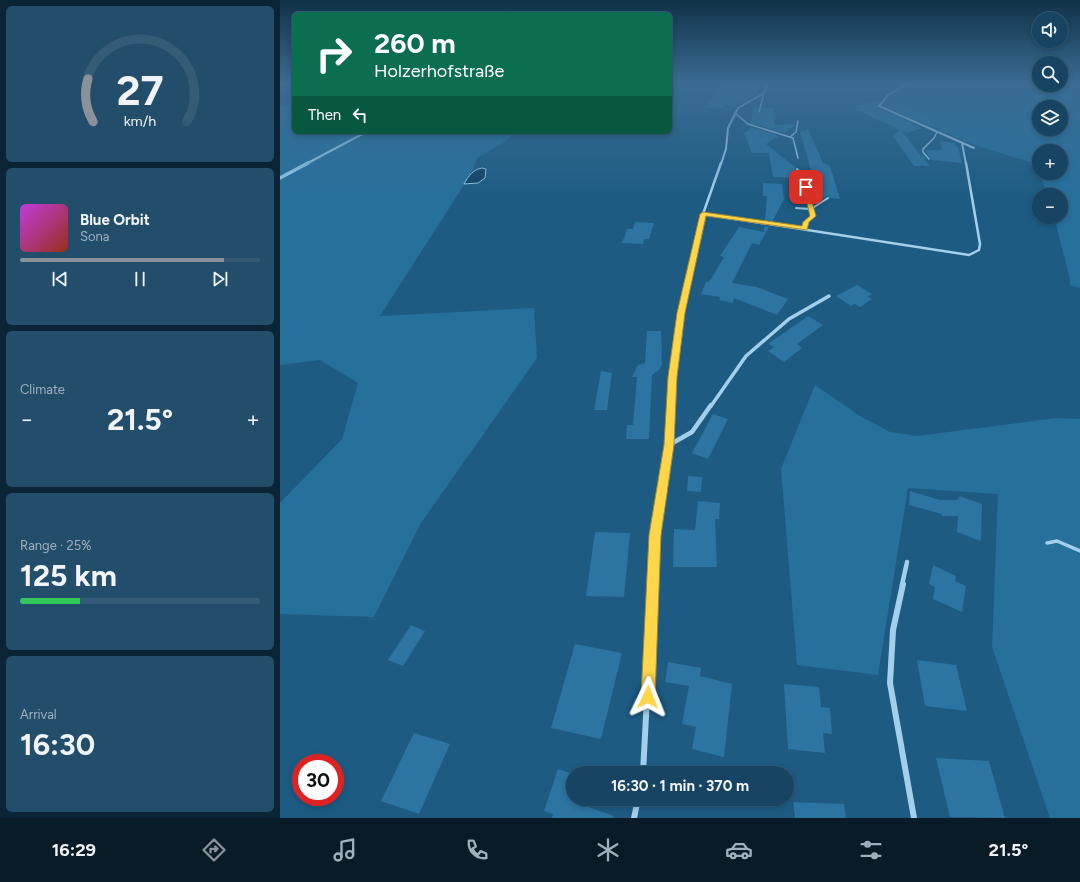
<!DOCTYPE html>
<meta charset="utf-8">
<style>
:root{--surface:#164462;--page:#234e6b;--text:#f1f3f6;--muted:#9eb0be;--line:#355c77;--accent:#8c9099}
body{margin:0;font-family:Figtree,sans-serif;background:var(--page);color:var(--text);height:100vh;display:flex;flex-direction:column;font-size:15px;white-space:nowrap}
*{box-sizing:border-box;margin:0}
p{font-size:13px;color:var(--muted)}
.icon{flex:none;width:22px;height:22px;fill:none;stroke:currentColor;stroke-width:2;stroke-linecap:round;stroke-linejoin:round}
.map{position:relative;flex:1;overflow:hidden}
.details{display:flex;flex-direction:column;gap:6px;padding:6px;background:#0c2536;width:280px}
.details>*{flex:none}
.top-card{position:absolute;left:12px;top:12px;width:380px;height:122px;border-radius:6px;box-shadow:0 2px 6px #0003,0 0 0 1px var(--line);background:#0b6e4f;color:#fff;overflow:hidden}
.buttons{position:absolute;left:752px;top:12px;display:grid;gap:8px}
.buttons a{display:grid;place-items:center;width:36px;height:36px;border-radius:50%;background:var(--surface);box-shadow:0 2px 6px #0003,0 0 0 1px var(--line);font-size:20px}
.speed{position:absolute;left:12px;top:754px;display:flex;gap:8px;font-size:20px;font-weight:700;text-align:center}
.speed>*{display:grid;place-content:center;width:52px;height:52px;border-radius:50%;background:var(--surface);box-shadow:0 2px 6px #0003,0 0 0 1px var(--line);line-height:1}
.speed .limit{border:6px solid #d22;background:#fff;color:#111}
.pin{position:absolute;display:grid;place-items:center;width:34px;height:34px;color:#fff;margin:-17px;border-radius:8px;box-shadow:0 2px 6px #0006}
.me{position:absolute;width:44px;margin:-22px;rotate:2deg;stroke-linejoin:round;filter:drop-shadow(0 0 3px #0008)}
.turn{display:flex;align-items:center;gap:14px;height:84px;padding:0 16px;font-size:18px}
.turn .icon{width:52px;height:52px;stroke-width:2.5}
.turn b{display:block;font-size:28px;line-height:34px}
.then{display:flex;align-items:center;height:38px;padding:0 16px;background:#0003;gap:8px;font-size:15px}
.big{font-size:30px;font-weight:700;line-height:1.1}
.details .widget{flex:1;display:flex;flex-direction:column;justify-content:center;gap:6px;min-width:0;padding:0 14px;border-radius:6px;background:var(--page)}
.details .dial{align-items:center;gap:0}
.dial svg{height:104px;overflow:visible;fill:none;stroke:var(--line);stroke-width:7;stroke-linecap:round;text-anchor:middle}
.dial text{fill:var(--text);stroke:none}
.song{display:flex;align-items:center;gap:12px}
.cover{width:48px;height:48px;border-radius:6px;background:linear-gradient(135deg,hsl(290 70% 55%),hsl(10 70% 35%))}
.played{height:4px;border-radius:2px;background:linear-gradient(90deg,var(--accent) 85%,var(--line) 85%)}
.keys{display:flex;justify-content:space-around;direction:ltr}
.heat{display:flex;justify-content:space-between;align-items:center;font-size:22px;direction:ltr}
.charge{height:6px;border-radius:3px;background:linear-gradient(90deg,#34c759 25%,var(--line) 0)}
.trip{position:absolute;left:286px;top:766px;width:228px;height:40px;border-radius:20px;background:var(--surface);box-shadow:0 2px 6px #0003,0 0 0 1px var(--line);font-weight:700;line-height:40px;text-align:center}
.menu{display:flex;height:64px;justify-content:space-around;align-items:center;background:#091b27;color:var(--muted)}
.menu .icon{width:28px;height:28px}
.menu .selected{color:var(--accent)}
.menu b{font-size:18px;color:var(--text)}
main{display:flex;flex:1;min-height:0}
.map>svg:first-child{display:block}
.green{fill:#26709c;fill-rule:evenodd}
.water{fill:#134262;stroke:#96cdec}
.lines{fill:none;stroke-linecap:round;stroke-linejoin:round}
.stream-far1{stroke:#96cdec;stroke-width:2.5}
.stream{stroke:#96cdec;stroke-width:3.5}
.building{fill:#2c74a1}
.lane-far2{stroke:#a3cfea;stroke-width:1.5}
.lane-far1{stroke:#a3cfea;stroke-width:2}
.lane{stroke:#a3cfea;stroke-width:3.5}
.street-far4{stroke:#a3cfea;stroke-width:2}
.street-far3{stroke:#a3cfea;stroke-width:2.5}
.street-far2{stroke:#a3cfea;stroke-width:3.5}
.street-far1{stroke:#a3cfea;stroke-width:4.5}
.street{stroke:#a3cfea;stroke-width:6}
.route{fill:#ffd54a;stroke:#a68a30}
</style>
<main>
<section class="details">
<div class="widget dial"><svg viewBox="0 0 100 80">
<path d="M14 69A42 42 0 1 1 86 69"/>
<path d="M14 69A42 42 0 0 1 10 36" stroke="#8c9099"/>
<text x="50" y="56" font-size="32" font-weight="700">27</text>
<text x="50" y="72" font-size="11">km/h</text>
</svg></div>
<div class="widget">
<div class="song"><i class="cover"></i><div><b>Blue Orbit</b><p>Sona</p></div></div>
<div class="played"></div>
<div class="keys"><svg class="icon" aria-label="previous" viewBox="0 0 24 24"><path d="M18 5L8 12l10 7zM5 5v14"/></svg><svg class="icon" aria-label="pause" viewBox="0 0 24 24"><path d="M8 5v14M16 5v14"/></svg><svg class="icon" aria-label="next" viewBox="0 0 24 24"><path d="M6 5l10 7-10 7zM19 5v14"/></svg></div>
</div>
<div class="widget"><p>Climate</p>
<div class="heat"><a>−</a><b class="big">21.5°</b><a>+</a></div>
</div>
<div class="widget"><p>Range · 25%</p><b class="big">125 km</b><div class="charge"></div></div>
<div class="widget"><p>Arrival</p><b class="big">16:30</b></div>
</section>
<div class="map">
<svg width="800" height="818" viewBox="0 0 800 818">
<rect width="100%" height="100%" fill="#1d5b83"/>
<!-- green -->
<path class="green" d="M 629,83 L 781,85 L 781,83 L 800,83 L 800,288 L 790,285 L 790,279 L 774,217 L 781,217 L 781,195 L 767,195 L 760,173 L 781,173 L 781,151 L 759,151 L 759,165 L 689,143 L 605,107 L 603,104 L 603,100 L 620,88 L 625,89 ZM 759,107 L 781,107 L 781,129 L 759,129 Z
M 14,104 L 14,132 L 236,132 L 223,143 L 197,158 L 191,174 L 100,316 L 254,308 L 257,358 L 141,523 L 94,617 L 0,614 L 0,503 L 62,439 L 78,383 L 40,360 L 0,365 L 0,106 Z
M 535,385 L 580,416 L 610,432 L 637,436 L 777,418 L 800,419 L 800,818 L 770,818 L 712,647 L 718,494 L 628,488 L 598,675 L 517,665 L 501,469 Z"/>
<!-- water -->
<path class="water" d="M 202,168 L 206,169 L 205,178 L 198,183 L 184,184 C 188,176 194,169 202,168 Z"/>
<g class="lines">
<!-- stream-far1 -->
<path class="stream-far1" d="M 26,164 L 86,132"/>
<!-- stream -->
<path class="stream" d="M 0,178 L 28,163"/>
</g>
<!-- building -->
<path class="building" d="M 448,83 L 483,83 L 476,95 L 456,106 L 445,105 L 445,108 L 423,108 L 443,85 L 447,86 Z
M 600,100 L 597,105 L 598,108 L 642,128 L 627,133 L 575,109 L 578,108 L 575,106 Z
M 607,100 L 654,119 L 648,121 L 656,124 L 650,126 L 603,105 Z
M 473,107 L 478,107 L 477,112 L 479,114 L 482,108 L 494,108 L 494,125 L 515,124 L 515,126 L 504,133 L 471,123 Z
M 470,127 L 499,136 L 486,144 L 515,167 L 516,178 L 493,177 L 489,153 L 472,153 L 464,133 L 469,130 Z
M 528,129 L 543,163 L 550,166 L 560,199 L 550,198 L 548,196 L 542,198 L 532,174 L 520,132 Z
M 621,130 L 642,157 L 642,154 L 646,159 L 644,159 L 650,166 L 634,166 L 613,136 Z
M 660,141 L 675,143 L 676,146 L 678,147 L 682,163 L 651,160 L 645,150 L 662,150 Z
M 483,183 L 502,184 L 504,199 L 492,222 L 485,221 L 487,196 L 483,196 Z
M 355,222 L 374,223 L 369,239 L 364,239 L 363,244 L 342,243 L 347,229 L 353,229 Z
M 484,226 L 489,227 L 479,245 L 472,243 L 452,283 L 477,287 L 508,299 L 497,315 L 454,298 L 453,303 L 439,300 L 440,297 L 421,294 L 426,282 L 429,282 L 444,257 L 440,256 L 459,227 L 484,232 Z
M 577,285 L 592,294 L 588,297 L 592,299 L 580,307 L 575,304 L 571,306 L 556,296 Z
M 528,316 L 543,325 L 517,344 L 522,348 L 504,362 L 488,351 L 494,347 L 488,344 Z
M 367,331 L 381,331 L 382,364 L 379,370 L 372,375 L 369,439 L 346,439 L 347,425 L 353,425 L 357,377 L 352,377 L 358,365 L 365,363 Z
M 321,371 L 332,373 L 327,410 L 314,410 Z
M 433,414 L 448,419 L 428,459 L 412,453 Z
M 408,476 L 422,477 L 421,492 L 407,491 Z
M 630,491 L 660,500 L 678,500 L 679,496 L 702,504 L 701,541 L 677,532 L 678,516 L 662,516 L 662,514 L 629,505 Z
M 418,501 L 440,503 L 439,519 L 435,519 L 437,567 L 393,567 L 394,529 L 415,530 Z
M 315,532 L 350,533 L 344,597 L 306,596 Z
M 653,565 L 676,576 L 675,581 L 686,586 L 682,612 L 653,599 L 655,587 L 649,584 Z
M 131,625 L 145,631 L 123,666 L 108,660 Z
M 295,644 L 342,653 L 321,739 L 271,728 Z
M 637,660 L 676,665 L 687,711 L 645,706 Z
M 388,662 L 421,668 L 420,676 L 452,684 L 444,757 L 412,749 L 416,727 L 402,724 L 409,686 L 385,682 Z
M 504,684 L 539,687 L 541,707 L 550,708 L 552,734 L 543,733 L 545,753 L 508,749 Z
M 134,733 L 170,744 L 139,814 L 101,801 Z
M 656,758 L 709,761 L 725,818 L 670,817 Z
M 278,769 L 293,774 L 293,799 L 301,799 L 300,804 L 334,816 L 333,818 L 272,818 L 273,814 L 264,811 Z
M 513,802 L 564,804 L 566,818 L 515,818 Z"/>
<g class="lines">
<!-- lane-far2 -->
<path class="lane-far2" d="M 479,112 L 484,93
M 455,113 L 468,124 L 513,138 L 518,158
M 510,137 L 516,132 L 518,121
M 649,159 L 643,152 L 643,149 L 654,138 L 657,132"/>
<!-- lane-far1 -->
<path class="lane-far1" d="M 517,169 L 522,175 L 533,216 L 526,222 L 525,229
M 516,208 L 531,209 L 548,198"/>
<!-- lane -->
<path class="lane" d="M 767,543 L 777,541 L 800,551"/>
<!-- street-far4 -->
<path class="street-far4" d="M 628,83 L 608,95 L 599,106 L 694,148
M 0,85 L 7,83
M 682,143 L 686,164
M 441,164 L 446,149 L 448,128 L 458,108 L 484,93 L 488,83"/>
<!-- street-far3 -->
<path class="street-far3" d="M 423,214 L 689,255 L 699,250 L 700,244 L 686,163
M 411,269 L 423,214 L 441,163"/>
<!-- street-far2 -->
<path class="street-far2" d="M 391,406 C 393,359 401,313 411,268
M 431,406 L 466,356 L 509,319 L 549,296"/>
<!-- street-far1 -->
<path class="street-far1" d="M 389,445 L 412,432 L 431,405
M 373,585 L 375,535 L 389,445 L 391,405
M 622,585 L 627,562"/>
<!-- street -->
<path class="street" d="M 623,584 L 613,630 L 610,683 L 634,818
M 363,773 L 373,584
M 354,818 L 358,799"/>
</g>
<!-- sky -->
<linearGradient id="sky" x2="0" y2="1"><stop stop-color="#103248"/><stop offset="0.42" stop-color="#3a6c93"/><stop offset="1" stop-color="#3a6c93" stop-opacity="0"/></linearGradient>
<rect width="800" height="198" fill="url(#sky)"/>
<!-- route -->
<path class="route" d="M 526,185 L 528,187 L 536,216 L 529,222 L 527,230 L 426,216 L 405,313 L 397,377 L 394,445 L 381,535 L 375,697 L 373,702 L 368,704 L 363,702 L 361,697 L 369,535 L 384,445 L 388,377 L 397,313 L 420,214 L 423,212 L 522,226 L 523,222 L 530,216 L 523,187 Z"/>
</svg>
<div class="buttons">
<a><svg class="icon" aria-label="sound" viewBox="0 0 24 24"><path d="M4 9h4l5-4v14l-5-4H4zM17 9q2 3 0 6"/></svg></a>
<a><svg class="icon" aria-label="search" viewBox="0 0 24 24"><circle cx="10" cy="10" r="6"/><path d="M15 15l6 6"/></svg></a>
<a><svg class="icon" aria-label="layers" viewBox="0 0 24 24"><path d="M12 4l9 5-9 5-9-5zM3 14l9 5 9-5"/></svg></a>
<a>+</a>
<a>−</a>
</div>
<div class="speed"><div class="limit">30</div></div>
<div class="pin" style="left:526px;top:187px;background:#d93025"><svg class="icon" aria-label="arrive" viewBox="0 0 24 24"><path d="M6 21V4h12l-3 4 3 4H6"/></svg></div>
<svg class="me" style="left:368px;top:697px" viewBox="-20 -20 40 40"><path d="M0-17L14 15 0 8-14 15z" fill="#ffd54a" stroke="#fff" stroke-width="4"/></svg>
<div class="trip">16:30 · 1 min · 370 m</div>
<div class="top-card">
<div class="turn"><svg class="icon" aria-label="right" viewBox="0 0 24 24"><path d="M7 20v-9h11M14 6l5 5-5 5"/></svg><div><b>260 m</b>Holzerhofstraße</div></div>
<div class="then">Then<svg class="icon" aria-label="left" viewBox="0 0 24 24"><path d="M17 20v-9H6M10 6l-5 5 5 5"/></svg></div>
</div>
</div>
</main>
<nav class="menu">
<b>16:29</b>
<svg class="icon selected" aria-label="directions" viewBox="0 0 24 24"><path d="M12 3l9 9-9 9-9-9zM9 14v-3h6M13 9l2 2-2 2"/></svg>
<svg class="icon" aria-label="music" viewBox="0 0 24 24"><path d="M9 18V5l10-2v13"/><circle cx="6" cy="18" r="3"/><circle cx="16" cy="16" r="3"/></svg>
<svg class="icon" aria-label="phone" viewBox="0 0 24 24"><path d="M5 4h4l2 5-3 2q2 4 5 5l2-3 5 2v4C11 20 4 13 5 4z"/></svg>
<svg class="icon" aria-label="climate" viewBox="0 0 24 24"><path d="M12 3v18M4 7l16 10M4 17L20 7"/></svg>
<svg class="icon" aria-label="car" viewBox="0 0 24 24"><path d="M5 17H2v-5l4-1 3-4h7l3 4 3 1v5h-3M9 17h6M6 11h13"/><circle cx="7" cy="17" r="2"/><circle cx="17" cy="17" r="2"/></svg>
<svg class="icon" aria-label="filters" viewBox="0 0 24 24"><path d="M4 7h16M4 17h16"/><circle cx="9" cy="7" r="2"/><circle cx="15" cy="17" r="2"/></svg>
<b>21.5°</b>
</nav>
